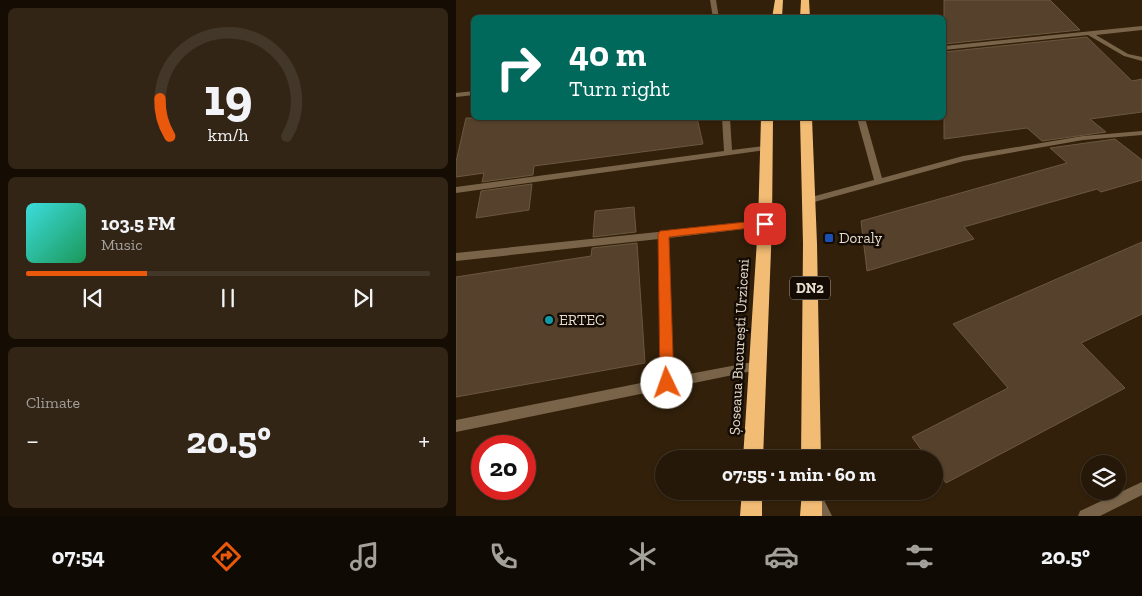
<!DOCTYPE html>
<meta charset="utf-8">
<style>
:root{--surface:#261808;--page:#322516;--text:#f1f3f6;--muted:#a4a09c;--line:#423729;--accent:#ea580c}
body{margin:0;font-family:"Zilla Slab",serif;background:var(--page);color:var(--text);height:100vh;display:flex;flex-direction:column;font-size:19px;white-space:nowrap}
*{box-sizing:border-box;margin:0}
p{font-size:16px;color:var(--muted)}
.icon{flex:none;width:28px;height:28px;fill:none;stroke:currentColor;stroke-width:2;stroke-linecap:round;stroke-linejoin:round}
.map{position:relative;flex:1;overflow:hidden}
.sheet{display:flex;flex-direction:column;gap:8px;padding:8px;background:#150d04;width:456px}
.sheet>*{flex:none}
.guide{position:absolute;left:15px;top:15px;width:475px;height:105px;border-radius:8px;box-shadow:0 1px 4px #0004,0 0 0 1px var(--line);background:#00695c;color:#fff;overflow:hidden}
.fabs{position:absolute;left:625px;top:455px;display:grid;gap:10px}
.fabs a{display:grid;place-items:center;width:45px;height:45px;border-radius:50%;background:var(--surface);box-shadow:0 1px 4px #0004,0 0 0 1px var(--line);font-size:25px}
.speed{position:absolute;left:15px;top:435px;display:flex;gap:10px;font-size:25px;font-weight:700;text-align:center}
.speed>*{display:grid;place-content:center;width:65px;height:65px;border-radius:50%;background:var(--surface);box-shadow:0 1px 4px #0004,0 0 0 1px var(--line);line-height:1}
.speed .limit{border:8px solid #d22;background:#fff;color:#111}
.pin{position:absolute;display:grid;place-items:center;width:42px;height:42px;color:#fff;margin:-21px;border-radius:10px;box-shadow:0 2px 8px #0006}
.me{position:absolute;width:55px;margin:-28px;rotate:357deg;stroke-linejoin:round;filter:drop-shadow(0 0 4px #0008)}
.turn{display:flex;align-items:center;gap:18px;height:105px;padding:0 15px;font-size:22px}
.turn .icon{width:65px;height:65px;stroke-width:2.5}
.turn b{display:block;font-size:35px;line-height:42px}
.big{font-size:38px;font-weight:800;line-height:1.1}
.sheet .card{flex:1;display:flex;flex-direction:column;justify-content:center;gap:8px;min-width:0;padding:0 18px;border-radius:8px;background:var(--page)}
.sheet .dial{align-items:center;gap:0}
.dial svg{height:130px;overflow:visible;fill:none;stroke:var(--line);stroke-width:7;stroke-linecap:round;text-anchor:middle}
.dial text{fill:var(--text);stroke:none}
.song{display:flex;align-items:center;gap:15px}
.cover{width:60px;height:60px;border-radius:8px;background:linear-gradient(135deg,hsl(180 70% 55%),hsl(150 70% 35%))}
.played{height:5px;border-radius:2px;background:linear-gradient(90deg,var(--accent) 30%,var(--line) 30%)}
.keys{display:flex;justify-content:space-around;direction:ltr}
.heat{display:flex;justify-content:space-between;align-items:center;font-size:28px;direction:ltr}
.trip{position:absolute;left:199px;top:450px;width:288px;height:50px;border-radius:25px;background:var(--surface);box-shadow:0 1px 4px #0004,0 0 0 1px var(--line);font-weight:800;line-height:50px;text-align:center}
.tabs{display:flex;height:80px;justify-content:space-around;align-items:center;background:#0f0a03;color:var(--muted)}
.tabs .icon{width:35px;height:35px}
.tabs .current{color:var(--accent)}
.tabs b{font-size:22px;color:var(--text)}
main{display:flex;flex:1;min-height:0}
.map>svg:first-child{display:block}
.building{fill:#56422c;stroke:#6c5740}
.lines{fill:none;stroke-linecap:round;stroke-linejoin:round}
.lane{fill:#796449;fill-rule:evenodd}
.highway{fill:#f2bc75;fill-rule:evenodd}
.route{fill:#ea580c;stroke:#983908}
.transit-dot{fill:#1a4fb4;stroke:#140c04;stroke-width:2}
.culture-dot{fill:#0f9aa8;stroke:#140c04;stroke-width:2}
.labels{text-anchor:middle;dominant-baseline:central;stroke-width:5;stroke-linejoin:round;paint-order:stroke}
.shield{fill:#140c04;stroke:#a89e92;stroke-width:1}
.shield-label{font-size:14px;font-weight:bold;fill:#e8ddcf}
.poi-label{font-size:15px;fill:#e8ddcf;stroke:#140c04;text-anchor:start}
.street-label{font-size:15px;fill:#e8ddcf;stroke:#140c04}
</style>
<main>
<section class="sheet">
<div class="card dial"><svg viewBox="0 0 100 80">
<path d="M14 69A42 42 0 1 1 86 69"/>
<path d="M14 69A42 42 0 0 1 8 46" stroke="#ea580c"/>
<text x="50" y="56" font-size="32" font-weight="700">19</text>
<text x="50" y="72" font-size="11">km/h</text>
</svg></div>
<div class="card">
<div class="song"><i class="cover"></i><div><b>103.5 FM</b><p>Music</p></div></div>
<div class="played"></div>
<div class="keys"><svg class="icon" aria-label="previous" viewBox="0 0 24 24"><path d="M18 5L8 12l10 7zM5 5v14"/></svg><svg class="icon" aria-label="pause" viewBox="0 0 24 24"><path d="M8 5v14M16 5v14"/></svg><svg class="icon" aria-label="next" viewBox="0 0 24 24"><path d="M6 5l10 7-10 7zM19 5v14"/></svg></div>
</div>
<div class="card"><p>Climate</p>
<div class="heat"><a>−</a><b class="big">20.5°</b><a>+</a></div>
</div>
</section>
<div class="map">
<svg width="686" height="516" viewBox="0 0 686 516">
<rect width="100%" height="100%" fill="#32200a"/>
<!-- building -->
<path class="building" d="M 488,0 L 594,0 L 624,30 L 488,44 Z
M 631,37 L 676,81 L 686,79 L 686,112 L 634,119 L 650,132 L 586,141 L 571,128 L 488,139 L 488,52 Z
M 10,118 L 241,118 L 247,144 L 78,166 L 77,175 L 26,182 L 28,173 L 0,177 L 0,162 Z
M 659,139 L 686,160 L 686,180 L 645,192 L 641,189 L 508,227 L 518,239 L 411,271 L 405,221 L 611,163 L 594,148 Z
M 76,184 L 73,210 L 20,218 L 25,191 Z
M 178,207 L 180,232 L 137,237 L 139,211 Z
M 686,242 L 686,314 L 625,343 L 669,388 L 490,483 L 478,466 L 478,459 L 472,459 L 456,437 L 552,388 L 497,324 Z
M 181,243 L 189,363 L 0,397 L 0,277 L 135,256 L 136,248 Z"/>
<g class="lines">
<!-- lane -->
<path class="lane" d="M 254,0 L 260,0 L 263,18 L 257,18 Z
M 686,26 L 686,30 L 640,35 L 672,54 L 686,57 L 686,61 L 668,56 L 632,35 L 488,50 L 488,46 Z
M 18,91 L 18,95 L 0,97 L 0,93 Z
M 266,118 L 274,118 L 276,150 L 309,146 L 313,148 L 309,150 L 0,193 L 0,187 L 268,151 Z
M 401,118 L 409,118 L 426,178 L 507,156 L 627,136 L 686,131 L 686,135 L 627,140 L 508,161 L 351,204 L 348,203 L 346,201 L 348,199 L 418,180 Z
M 309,221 L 314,224 L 312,226 L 213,238 L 217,377 L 302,361 L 306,363 L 308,366 L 306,369 L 0,432 L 0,420 L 205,379 L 203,239 L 0,261 L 0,253 Z
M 686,482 L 686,495 L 644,516 L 622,516 L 624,511 Z
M 360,492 L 365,494 L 376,516 L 361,516 L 353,499 L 355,494 Z"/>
<!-- highway -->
<path class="highway" d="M 319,0 L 327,0 L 326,18 L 316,18 Z
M 345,0 L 353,0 L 354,18 L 344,18 Z
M 305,118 L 317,118 L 316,224 L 307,459 L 287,459 L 302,224 Z
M 344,118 L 356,118 L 361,244 L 365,459 L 345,459 L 347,244 Z
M 286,491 L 306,491 L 306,516 L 284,516 Z
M 346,491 L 366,491 L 366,516 L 344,516 Z"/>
</g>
<!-- route -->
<path class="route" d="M 309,220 L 315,224 L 313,226 L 213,237 L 218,383 L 216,387 L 211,389 L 206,387 L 204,383 L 202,234 L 204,231 Z"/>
<!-- markers -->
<rect class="transit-dot" x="368" y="233" width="10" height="10" rx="2.5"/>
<circle class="culture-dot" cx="93" cy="320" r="5"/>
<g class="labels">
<!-- shield labels -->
<rect class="shield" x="334" y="276.5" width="40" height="23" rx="4"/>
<g class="shield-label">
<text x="354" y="288">DN2</text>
</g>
<!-- poi labels -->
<g class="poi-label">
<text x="383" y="238">Doraly</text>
<text x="103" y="320">ERTEC</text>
</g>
<!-- street labels -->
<g class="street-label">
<text transform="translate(283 347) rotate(-87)">Șoseaua București Urziceni</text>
</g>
</g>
</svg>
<div class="fabs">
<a><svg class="icon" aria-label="layers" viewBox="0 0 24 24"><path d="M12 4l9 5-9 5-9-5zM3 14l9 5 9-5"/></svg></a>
</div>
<div class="speed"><div class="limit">20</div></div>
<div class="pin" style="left:309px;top:224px;background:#d93025"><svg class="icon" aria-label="arrive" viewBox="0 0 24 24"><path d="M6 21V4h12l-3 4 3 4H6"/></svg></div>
<svg class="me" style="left:211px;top:383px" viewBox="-20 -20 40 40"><circle r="19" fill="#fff"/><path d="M0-13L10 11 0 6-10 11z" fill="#ea580c"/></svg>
<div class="trip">07:55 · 1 min · 60 m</div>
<div class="guide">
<div class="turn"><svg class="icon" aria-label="right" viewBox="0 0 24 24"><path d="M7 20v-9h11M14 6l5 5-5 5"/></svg><div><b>40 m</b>Turn right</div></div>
</div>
</div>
</main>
<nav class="tabs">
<b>07:54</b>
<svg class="icon current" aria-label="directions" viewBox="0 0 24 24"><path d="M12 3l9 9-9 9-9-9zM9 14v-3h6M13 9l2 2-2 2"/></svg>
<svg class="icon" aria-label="music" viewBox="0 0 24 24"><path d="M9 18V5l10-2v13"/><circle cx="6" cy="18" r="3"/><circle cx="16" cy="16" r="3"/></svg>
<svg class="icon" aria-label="phone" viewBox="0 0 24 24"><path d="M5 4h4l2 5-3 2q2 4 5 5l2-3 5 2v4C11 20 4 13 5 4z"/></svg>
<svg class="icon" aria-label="climate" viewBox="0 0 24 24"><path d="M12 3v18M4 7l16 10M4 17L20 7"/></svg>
<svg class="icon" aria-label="car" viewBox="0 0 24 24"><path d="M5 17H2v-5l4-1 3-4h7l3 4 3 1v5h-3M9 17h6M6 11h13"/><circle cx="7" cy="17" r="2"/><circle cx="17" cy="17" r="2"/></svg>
<svg class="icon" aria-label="filters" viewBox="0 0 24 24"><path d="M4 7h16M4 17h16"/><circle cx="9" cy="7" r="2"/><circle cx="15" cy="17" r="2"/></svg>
<b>20.5°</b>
</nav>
